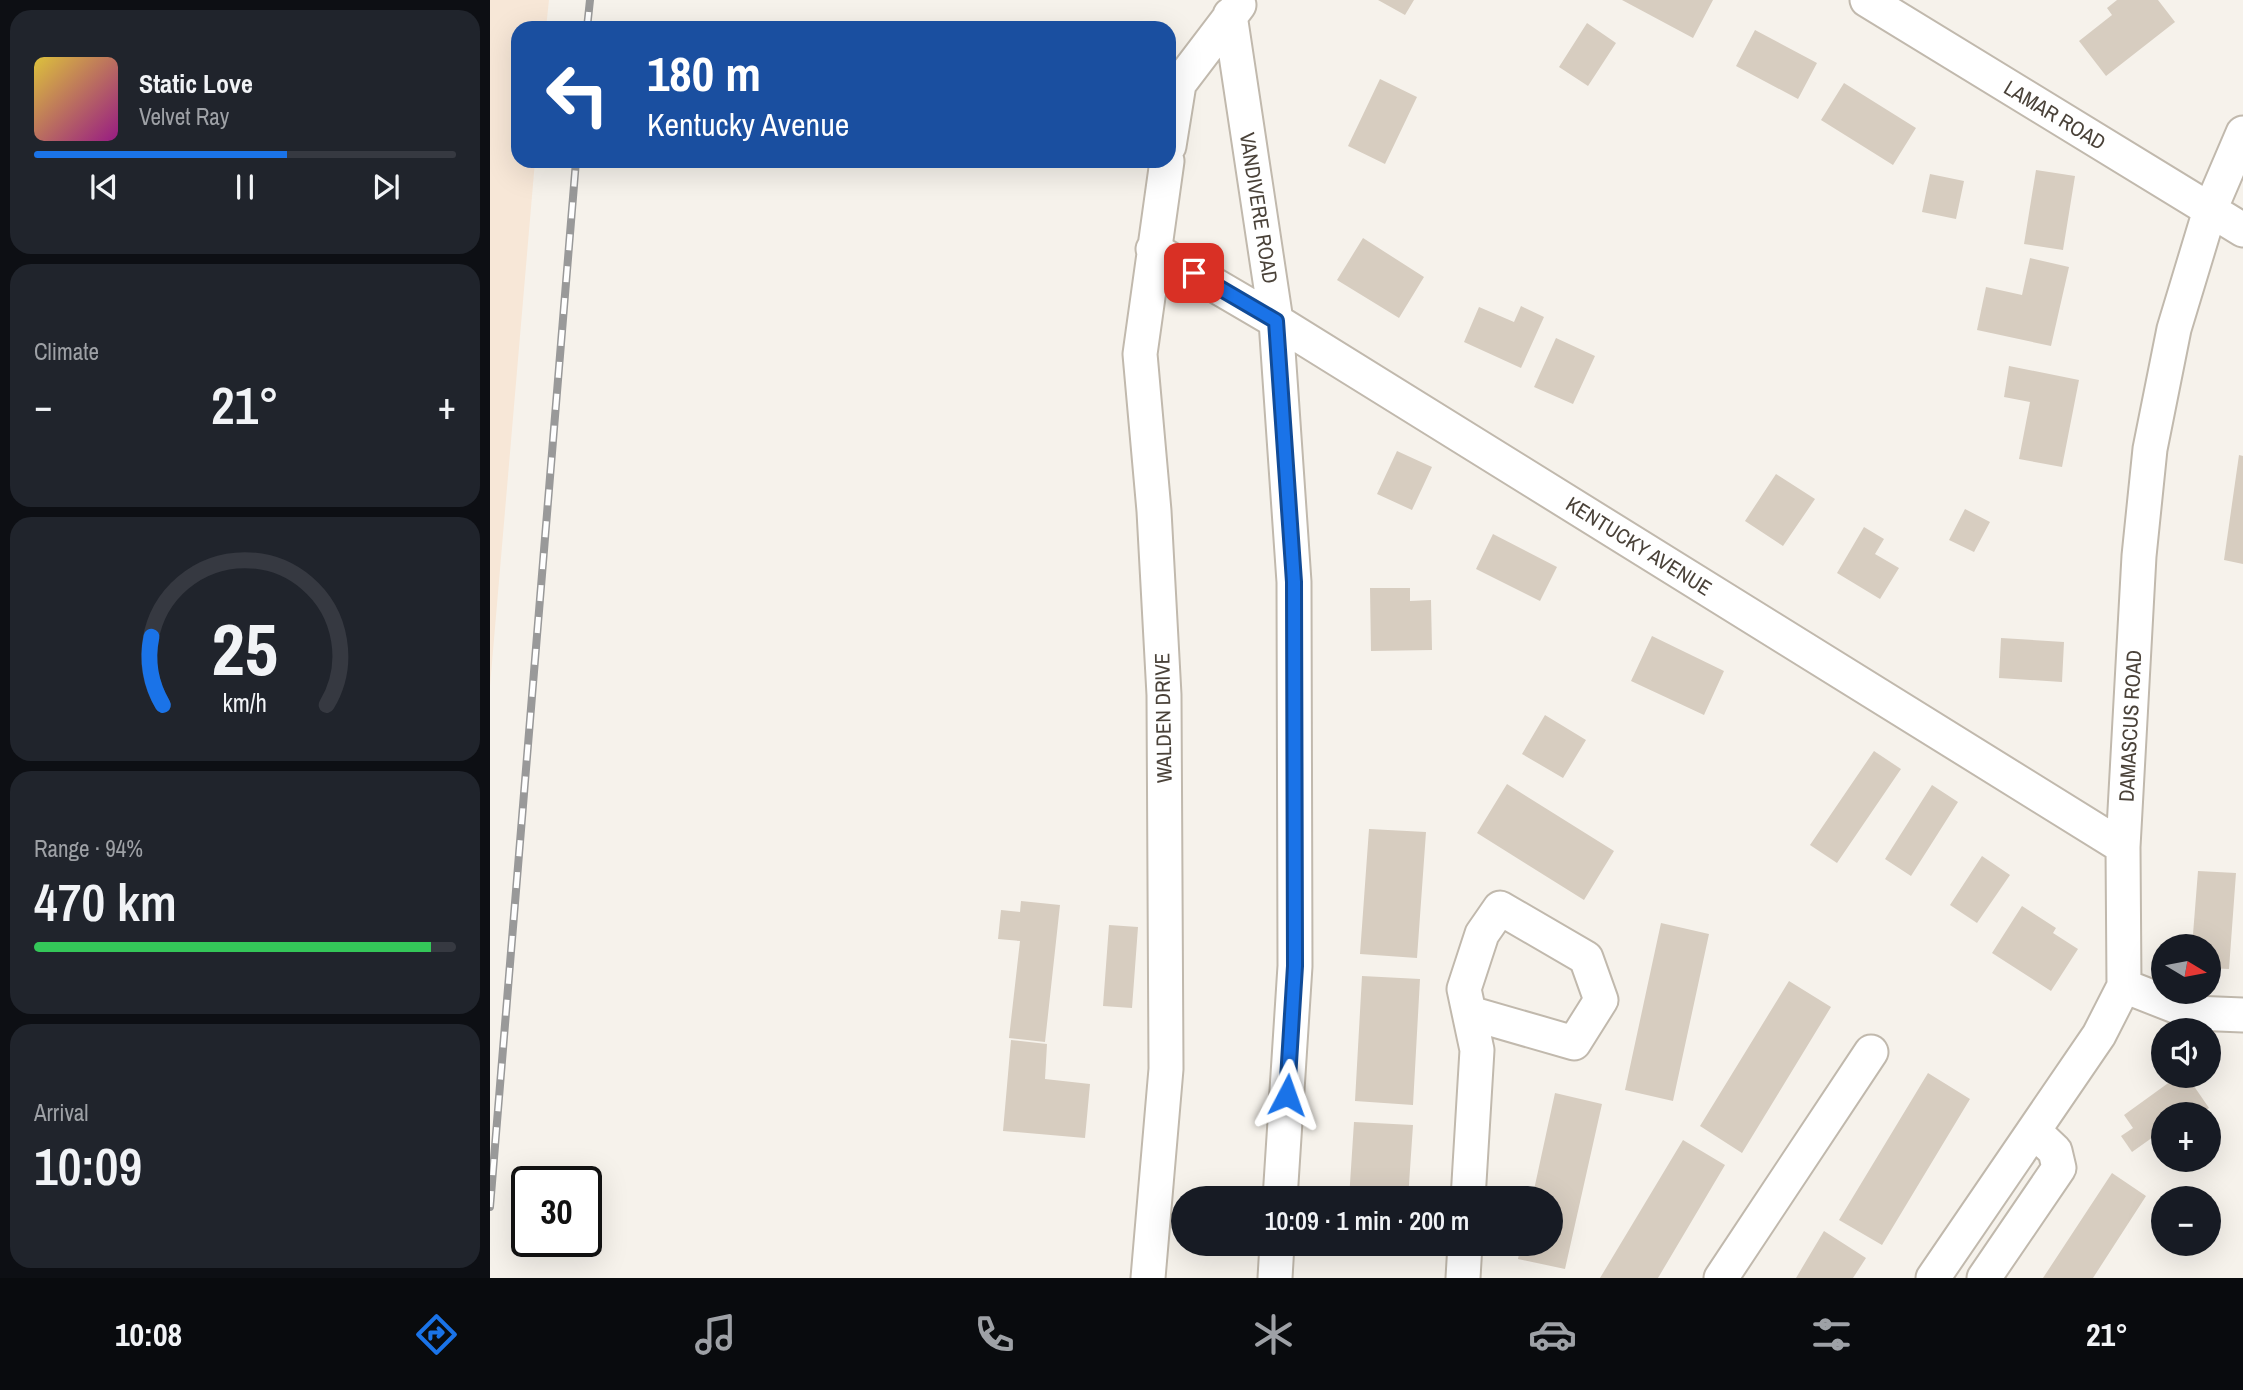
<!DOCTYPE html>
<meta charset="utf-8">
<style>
:root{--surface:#171b24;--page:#20242c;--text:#f1f3f6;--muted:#9ea1a6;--line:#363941;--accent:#1a73e8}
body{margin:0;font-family:"Archivo Narrow",sans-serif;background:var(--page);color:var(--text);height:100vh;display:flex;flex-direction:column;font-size:26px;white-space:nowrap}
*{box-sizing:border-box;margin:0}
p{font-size:23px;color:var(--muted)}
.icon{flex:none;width:38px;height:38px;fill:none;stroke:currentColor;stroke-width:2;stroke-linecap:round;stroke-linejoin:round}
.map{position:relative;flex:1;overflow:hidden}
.details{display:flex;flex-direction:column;gap:10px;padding:10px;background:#0d0f14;width:490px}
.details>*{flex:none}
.top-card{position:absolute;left:21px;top:21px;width:665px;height:147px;border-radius:21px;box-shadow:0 7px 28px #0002;background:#1a4fa0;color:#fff;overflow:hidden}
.needle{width:46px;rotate:100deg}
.fabs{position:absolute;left:1661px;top:934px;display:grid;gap:14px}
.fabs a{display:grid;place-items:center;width:70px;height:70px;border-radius:50%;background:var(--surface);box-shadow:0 7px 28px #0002;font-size:35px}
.speed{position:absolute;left:21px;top:1166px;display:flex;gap:14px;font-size:35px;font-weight:700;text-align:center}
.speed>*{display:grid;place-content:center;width:91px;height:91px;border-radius:50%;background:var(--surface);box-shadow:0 7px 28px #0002;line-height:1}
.speed .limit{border:4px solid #111;border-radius:10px;background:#fff;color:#111}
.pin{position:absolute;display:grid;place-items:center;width:60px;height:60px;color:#fff;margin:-30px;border-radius:14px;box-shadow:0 4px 10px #0006}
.me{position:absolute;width:77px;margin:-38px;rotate:4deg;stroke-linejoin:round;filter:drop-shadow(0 0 5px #0008)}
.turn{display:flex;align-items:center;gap:24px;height:147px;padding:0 21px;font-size:32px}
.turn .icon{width:91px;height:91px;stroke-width:2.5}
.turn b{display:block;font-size:49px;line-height:60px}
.big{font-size:52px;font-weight:600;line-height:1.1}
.details .card{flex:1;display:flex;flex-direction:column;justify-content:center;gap:10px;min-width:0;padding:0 24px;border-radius:21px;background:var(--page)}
.details .dial{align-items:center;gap:0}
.dial svg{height:182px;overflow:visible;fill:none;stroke:var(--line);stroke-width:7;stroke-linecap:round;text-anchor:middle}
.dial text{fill:var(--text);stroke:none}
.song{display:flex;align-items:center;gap:21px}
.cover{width:84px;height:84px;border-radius:10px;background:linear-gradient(135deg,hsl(50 70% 55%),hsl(310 70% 35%))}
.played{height:7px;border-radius:4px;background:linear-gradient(90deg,var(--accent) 60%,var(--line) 60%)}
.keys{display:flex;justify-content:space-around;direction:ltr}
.heat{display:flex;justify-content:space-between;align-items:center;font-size:38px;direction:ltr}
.charge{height:10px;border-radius:5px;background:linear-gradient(90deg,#34c759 94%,var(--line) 0)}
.trip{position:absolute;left:681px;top:1186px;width:392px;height:70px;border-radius:35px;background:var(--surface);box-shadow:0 7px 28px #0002;font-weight:600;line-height:70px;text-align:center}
.tabs{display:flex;height:112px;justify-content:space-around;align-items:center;background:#090b0e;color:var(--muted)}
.tabs .icon{width:49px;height:49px}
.tabs .on{color:var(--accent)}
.tabs b{font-size:32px;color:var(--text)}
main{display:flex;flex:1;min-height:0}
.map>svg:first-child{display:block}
.commercial{fill:#f7e7d7}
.building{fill:#d7cdc0}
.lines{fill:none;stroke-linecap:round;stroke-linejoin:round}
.minor-casing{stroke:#c1b9ad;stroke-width:37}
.minor{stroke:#fff;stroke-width:33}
.rail-casing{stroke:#999;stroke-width:8}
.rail{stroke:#fff;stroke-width:5;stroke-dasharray:16;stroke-linecap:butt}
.route-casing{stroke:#114b97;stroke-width:18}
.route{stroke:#1a73e8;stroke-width:12}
.labels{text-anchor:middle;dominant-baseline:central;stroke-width:6;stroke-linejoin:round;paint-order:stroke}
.street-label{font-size:21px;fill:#4a4239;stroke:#fff}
</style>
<main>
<section class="details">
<div class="card">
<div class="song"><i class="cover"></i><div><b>Static Love</b><p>Velvet Ray</p></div></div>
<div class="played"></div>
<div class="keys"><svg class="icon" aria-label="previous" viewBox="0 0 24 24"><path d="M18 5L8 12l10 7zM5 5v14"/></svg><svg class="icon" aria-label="pause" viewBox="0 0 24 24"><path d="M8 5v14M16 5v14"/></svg><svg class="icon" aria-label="next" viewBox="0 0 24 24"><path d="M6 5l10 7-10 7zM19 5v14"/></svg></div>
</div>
<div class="card"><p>Climate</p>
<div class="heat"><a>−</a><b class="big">21°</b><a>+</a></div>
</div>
<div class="card dial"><svg viewBox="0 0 100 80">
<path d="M14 69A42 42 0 1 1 86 69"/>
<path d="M14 69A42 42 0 0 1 9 39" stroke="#1a73e8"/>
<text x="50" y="56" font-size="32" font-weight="700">25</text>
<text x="50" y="72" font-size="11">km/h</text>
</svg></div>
<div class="card"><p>Range · 94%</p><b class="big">470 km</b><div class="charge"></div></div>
<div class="card"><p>Arrival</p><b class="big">10:09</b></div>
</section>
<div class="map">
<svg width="1753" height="1278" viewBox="0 0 1753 1278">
<rect width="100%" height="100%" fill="#f6f2eb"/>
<!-- commercial -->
<path class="commercial" d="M 0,0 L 59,0 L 56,28 L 28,28 L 28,161 L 45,161 L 0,686 Z"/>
<!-- building -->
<path class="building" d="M 888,0 L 924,0 L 915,15 Z
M 1132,0 L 1223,0 L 1203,38 Z
M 1627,0 L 1668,0 L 1685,22 L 1616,76 L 1589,41 L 1622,15 L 1617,8 Z
M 1097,23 L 1126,43 L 1098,86 L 1069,67 Z
M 1265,30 L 1327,63 L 1308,99 L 1246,66 Z
M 890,79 L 927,97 L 895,164 L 858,146 Z
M 1354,83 L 1426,128 L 1403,165 L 1331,120 Z
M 1546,170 L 1585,176 L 1573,250 L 1534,244 Z
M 1440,174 L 1474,181 L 1466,219 L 1432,212 Z
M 873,238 L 934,277 L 909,318 L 847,280 Z
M 1540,258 L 1579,267 L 1561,346 L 1487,330 L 1496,287 L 1532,295 Z
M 1031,306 L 1054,317 L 1031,368 L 974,342 L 989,307 L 1024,322 Z
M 1066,338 L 1105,356 L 1083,404 L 1044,387 Z
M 1519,366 L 1589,380 L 1572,467 L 1529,459 L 1540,402 L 1514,397 Z
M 907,451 L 942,467 L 922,510 L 887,494 Z
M 1749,455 L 1753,456 L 1753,564 L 1734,560 Z
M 1286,474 L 1325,499 L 1293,546 L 1255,521 Z
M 1475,509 L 1500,522 L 1484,552 L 1459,540 Z
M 1374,527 L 1394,539 L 1385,554 L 1409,568 L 1390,599 L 1347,573 Z
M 1003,534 L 1067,567 L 1050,601 L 986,569 Z
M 880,588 L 920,588 L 920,601 L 941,600 L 942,650 L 881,651 Z
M 1162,636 L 1234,671 L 1214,715 L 1141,681 Z
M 1511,638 L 1574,642 L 1572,682 L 1509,678 Z
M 1055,715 L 1096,740 L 1073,778 L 1032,754 Z
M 1384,751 L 1411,769 L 1347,863 L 1320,845 Z
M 1017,784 L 1124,851 L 1094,900 L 987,833 Z
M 1442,785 L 1468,802 L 1421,876 L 1395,859 Z
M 879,829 L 936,832 L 927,958 L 870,954 Z
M 1492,856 L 1520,875 L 1487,923 L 1460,905 Z
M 1708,871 L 1746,873 L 1739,969 L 1718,968 L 1718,947 L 1702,947 Z
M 531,901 L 570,905 L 555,1042 L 519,1038 L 530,941 L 508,939 L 511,910 L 530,912 Z
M 1532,906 L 1566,928 L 1563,933 L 1588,949 L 1561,991 L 1502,953 Z
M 1171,923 L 1219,934 L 1183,1101 L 1135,1090 Z
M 619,925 L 648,927 L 642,1008 L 613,1006 Z
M 872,976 L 930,979 L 923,1105 L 865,1101 Z
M 1299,981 L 1341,1007 L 1252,1153 L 1210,1126 Z
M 521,1040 L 557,1044 L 555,1079 L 600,1084 L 595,1138 L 513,1131 Z
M 1438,1073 L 1480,1099 L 1392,1245 L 1349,1220 Z
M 1688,1076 L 1697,1076 L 1719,1108 L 1709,1115 L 1673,1115 L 1673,1130 L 1642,1152 L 1631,1136 L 1643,1128 L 1634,1115 Z
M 1065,1093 L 1112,1104 L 1075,1269 L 1028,1259 L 1031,1244 L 1060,1244 L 1060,1199 L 1042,1199 Z
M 864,1122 L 923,1125 L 918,1199 L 859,1199 Z
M 1193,1140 L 1235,1165 L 1168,1278 L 1110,1278 Z
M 1622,1173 L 1656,1196 L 1603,1278 L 1553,1278 Z
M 1334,1231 L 1376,1258 L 1363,1278 L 1306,1278 Z
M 857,1244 L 916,1244 L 915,1251 L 856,1248 Z"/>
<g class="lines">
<!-- minor casing -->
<g class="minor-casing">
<path id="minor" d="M 1377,0 L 1753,230
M 740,15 L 786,321 L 804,582 L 805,966 L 790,1199
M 679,146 L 689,84 L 749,5
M 663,249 L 786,321 L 1633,847
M 1634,986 L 1703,1013 L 1753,1015
M 978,1199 L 987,1050 L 974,989 L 992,934 L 1010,908 L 1096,958 L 1111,1000 L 1084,1043 L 980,1013
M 658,1278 L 676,1069 L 674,695 L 664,511 L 650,354 L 677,161
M 785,1278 L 787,1244
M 973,1278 L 975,1244
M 1231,1278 L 1381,1052
M 1443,1278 L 1609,1035 L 1634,986 L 1633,847 L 1649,556 L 1660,449 L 1684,329 L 1720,210 L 1753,133
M 1494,1278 L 1569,1168 L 1565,1151 L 1544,1131"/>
</g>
<!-- minor -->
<use href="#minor" class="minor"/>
<!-- rail casing -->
<g class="rail-casing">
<path id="rail" d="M 97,28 L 100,0
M 0,1207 L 86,161"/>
</g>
<!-- rail -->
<use href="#rail" class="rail"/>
</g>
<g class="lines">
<!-- route casing -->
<g class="route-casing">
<path id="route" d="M 704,273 L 786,321 L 804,582 L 805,966 L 797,1095"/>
</g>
<!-- route -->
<use href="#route" class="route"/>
</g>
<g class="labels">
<!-- street labels -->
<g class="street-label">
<text transform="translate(1565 115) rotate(31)">LAMAR ROAD</text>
<text transform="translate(769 208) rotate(81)">VANDIVERE ROAD</text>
<text transform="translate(1149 546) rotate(32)">KENTUCKY AVENUE</text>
<text transform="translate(673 718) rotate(-91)">WALDEN DRIVE</text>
<text transform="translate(1640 726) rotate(-87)">DAMASCUS ROAD</text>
</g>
</g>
</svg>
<div class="fabs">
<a><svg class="needle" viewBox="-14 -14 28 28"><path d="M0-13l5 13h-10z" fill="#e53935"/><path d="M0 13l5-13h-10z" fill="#9ea1a6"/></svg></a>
<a><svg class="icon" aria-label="sound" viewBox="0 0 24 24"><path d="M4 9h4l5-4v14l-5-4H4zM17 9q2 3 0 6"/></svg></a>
<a>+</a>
<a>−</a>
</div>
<div class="speed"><div class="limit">30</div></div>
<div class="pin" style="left:704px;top:273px;background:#d93025"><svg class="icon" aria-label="arrive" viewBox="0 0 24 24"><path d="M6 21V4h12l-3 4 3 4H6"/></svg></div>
<svg class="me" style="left:797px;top:1095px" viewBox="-20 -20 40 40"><path d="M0-17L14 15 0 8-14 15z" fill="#1a73e8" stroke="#fff" stroke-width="4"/></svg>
<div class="trip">10:09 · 1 min · 200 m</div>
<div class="top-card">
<div class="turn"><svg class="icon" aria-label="left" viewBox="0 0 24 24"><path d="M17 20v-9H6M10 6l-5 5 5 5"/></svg><div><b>180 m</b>Kentucky Avenue</div></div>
</div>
</div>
</main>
<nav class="tabs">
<b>10:08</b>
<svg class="icon on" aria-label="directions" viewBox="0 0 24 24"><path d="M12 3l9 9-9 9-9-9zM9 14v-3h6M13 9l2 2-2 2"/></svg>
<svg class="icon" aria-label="music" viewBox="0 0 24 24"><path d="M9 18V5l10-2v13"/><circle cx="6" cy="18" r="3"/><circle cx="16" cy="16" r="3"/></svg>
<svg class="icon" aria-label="phone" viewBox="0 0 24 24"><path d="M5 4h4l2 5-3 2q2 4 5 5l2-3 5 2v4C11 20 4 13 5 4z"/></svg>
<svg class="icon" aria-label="climate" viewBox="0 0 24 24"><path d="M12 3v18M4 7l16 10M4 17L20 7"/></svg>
<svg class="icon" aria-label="car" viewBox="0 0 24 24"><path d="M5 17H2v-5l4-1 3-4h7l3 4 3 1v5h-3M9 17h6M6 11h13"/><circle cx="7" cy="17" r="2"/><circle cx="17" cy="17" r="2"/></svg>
<svg class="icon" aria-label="filters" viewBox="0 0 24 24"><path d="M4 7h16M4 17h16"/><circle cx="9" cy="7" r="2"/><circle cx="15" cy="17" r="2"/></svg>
<b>21°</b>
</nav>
